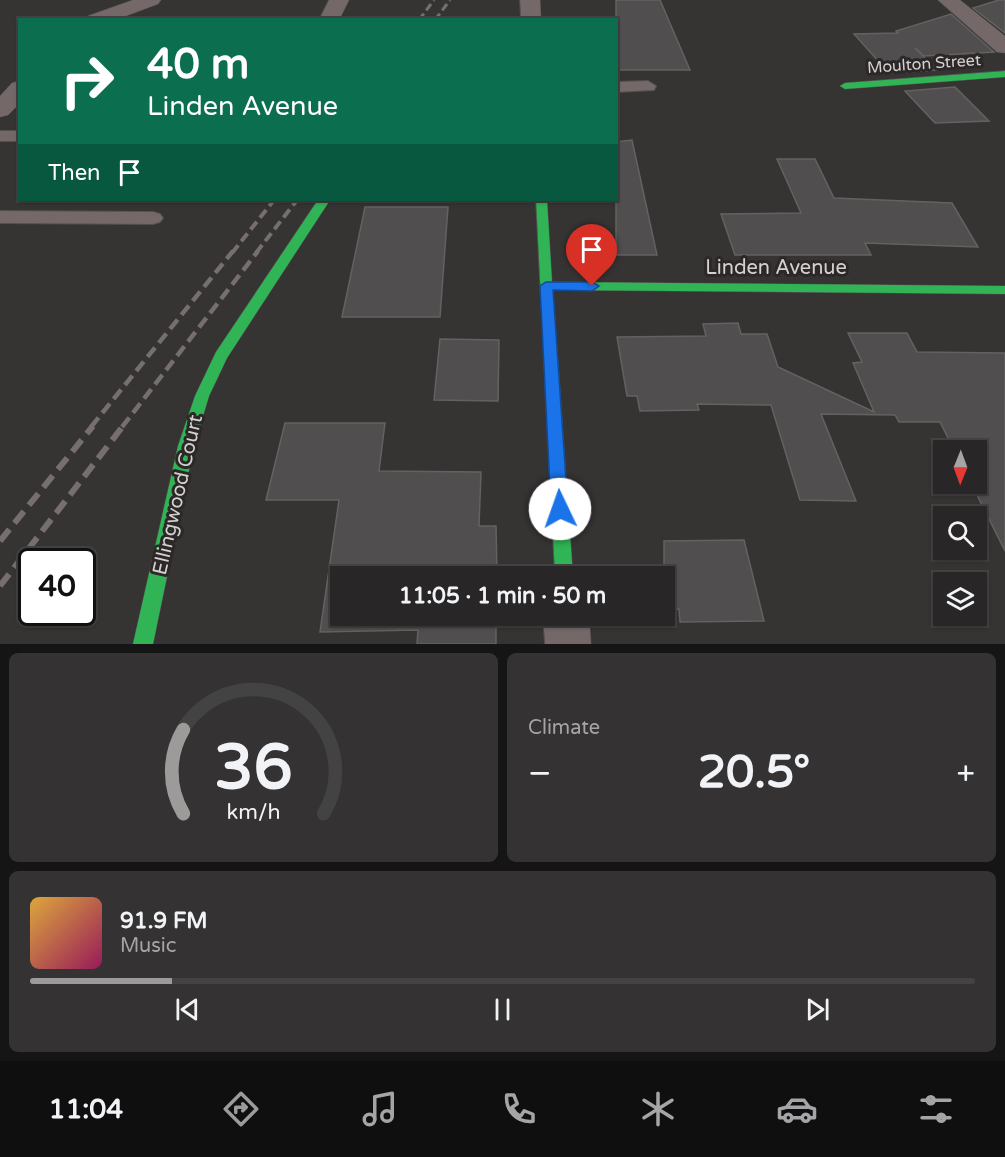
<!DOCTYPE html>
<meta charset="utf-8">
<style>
:root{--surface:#282626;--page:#343232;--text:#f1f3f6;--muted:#a5a5a7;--line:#444343;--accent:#9d9a9a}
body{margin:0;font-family:"Varela Round",sans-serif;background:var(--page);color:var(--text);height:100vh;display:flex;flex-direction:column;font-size:22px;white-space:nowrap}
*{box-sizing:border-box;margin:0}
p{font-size:20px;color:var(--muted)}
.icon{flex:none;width:33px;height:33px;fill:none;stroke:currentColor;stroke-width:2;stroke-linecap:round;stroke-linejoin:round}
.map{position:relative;height:644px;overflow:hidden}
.side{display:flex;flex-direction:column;gap:9px;padding:9px;background:#161515;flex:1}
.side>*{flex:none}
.banner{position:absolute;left:18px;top:18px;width:600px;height:183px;border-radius:0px;box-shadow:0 2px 4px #0004,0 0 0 2px var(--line);background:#0b6e4f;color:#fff;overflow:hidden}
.needle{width:39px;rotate:181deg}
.buttons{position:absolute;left:933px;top:440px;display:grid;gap:12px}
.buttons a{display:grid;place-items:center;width:54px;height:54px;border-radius:0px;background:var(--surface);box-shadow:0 2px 4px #0004,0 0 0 2px var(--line);font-size:30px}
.speed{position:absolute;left:18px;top:548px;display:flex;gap:12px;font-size:30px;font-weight:700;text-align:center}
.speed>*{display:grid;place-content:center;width:78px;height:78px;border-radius:50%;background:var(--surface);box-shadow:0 2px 4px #0004,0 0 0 2px var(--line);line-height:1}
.speed .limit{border:3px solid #111;border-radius:9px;background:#fff;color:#111}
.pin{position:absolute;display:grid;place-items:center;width:51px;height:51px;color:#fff;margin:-62px -26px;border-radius:50% 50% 50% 0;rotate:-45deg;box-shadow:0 0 6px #0007}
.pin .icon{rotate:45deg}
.me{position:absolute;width:66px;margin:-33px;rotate:357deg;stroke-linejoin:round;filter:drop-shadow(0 0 4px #0008)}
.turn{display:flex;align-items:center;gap:21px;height:126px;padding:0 30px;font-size:27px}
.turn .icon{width:78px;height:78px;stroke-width:2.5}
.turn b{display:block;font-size:42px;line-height:51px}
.then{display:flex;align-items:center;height:57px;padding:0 30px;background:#0003;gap:12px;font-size:22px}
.big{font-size:45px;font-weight:800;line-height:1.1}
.side .card{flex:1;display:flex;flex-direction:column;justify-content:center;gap:9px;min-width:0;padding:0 21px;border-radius:9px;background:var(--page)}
.side .dial{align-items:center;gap:0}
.dial svg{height:156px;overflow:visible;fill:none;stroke:var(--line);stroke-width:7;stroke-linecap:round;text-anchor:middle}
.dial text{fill:var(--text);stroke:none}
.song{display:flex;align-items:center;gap:18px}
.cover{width:72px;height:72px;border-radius:9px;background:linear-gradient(135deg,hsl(40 70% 55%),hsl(330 70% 35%))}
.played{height:6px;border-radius:3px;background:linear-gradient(90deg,var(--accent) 15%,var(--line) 15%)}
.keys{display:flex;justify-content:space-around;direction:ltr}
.heat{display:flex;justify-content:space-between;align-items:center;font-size:33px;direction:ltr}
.side .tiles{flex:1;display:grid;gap:9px;grid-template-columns:1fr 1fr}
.card:last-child{grid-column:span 2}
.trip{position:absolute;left:330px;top:566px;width:345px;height:60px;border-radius:0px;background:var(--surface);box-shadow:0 2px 4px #0004,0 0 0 2px var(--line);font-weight:800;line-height:60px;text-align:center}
.tab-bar{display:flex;height:96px;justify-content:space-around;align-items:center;background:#100f0f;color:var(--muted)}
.tab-bar .icon{width:42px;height:42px}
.tab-bar .selected{color:var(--accent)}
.tab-bar b{font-size:27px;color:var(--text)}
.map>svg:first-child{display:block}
.building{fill:#504e4e;stroke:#646261;stroke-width:1.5}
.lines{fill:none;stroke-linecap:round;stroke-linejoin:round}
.lane-casing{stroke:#525050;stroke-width:2}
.street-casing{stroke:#525050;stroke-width:1}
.fast-casing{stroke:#525050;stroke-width:1}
.lane{fill:#746868;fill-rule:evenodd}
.street{fill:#746868;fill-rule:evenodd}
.fast{fill:#30b455;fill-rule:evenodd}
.rail-far3{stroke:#776e6e;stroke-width:3;stroke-dasharray:8 4;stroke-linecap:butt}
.rail-far2{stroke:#776e6e;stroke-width:4;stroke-dasharray:10 5;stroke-linecap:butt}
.rail-far1{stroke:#776e6e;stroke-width:4.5;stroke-dasharray:12 6;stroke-linecap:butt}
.rail{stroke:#776e6e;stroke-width:6;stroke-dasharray:15 8;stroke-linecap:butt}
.route{fill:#1a73e8;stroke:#114b97;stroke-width:1.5}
.labels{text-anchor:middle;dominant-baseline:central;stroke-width:6;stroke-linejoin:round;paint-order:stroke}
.far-street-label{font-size:16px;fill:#d5d1d1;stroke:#2d2828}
.street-label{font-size:20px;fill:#d5d1d1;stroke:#2d2828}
</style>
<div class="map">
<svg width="1005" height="644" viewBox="0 0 1005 644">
<rect width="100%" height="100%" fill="#363333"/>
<!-- building -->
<path class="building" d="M 616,0 L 660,0 L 690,70 L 616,70 Z
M 999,0 L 1005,0 L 1005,33 L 973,8 Z
M 951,14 L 994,52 L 924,56 L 915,48 L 937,70 L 889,73 L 854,34 L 898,33 L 896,31 Z
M 955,87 L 989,121 L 935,123 L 905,91 Z
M 632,140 L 657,255 L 616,255 L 616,142 Z
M 777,159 L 815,159 L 834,198 L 952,203 L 978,247 L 865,243 L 871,255 L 735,255 L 721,214 L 801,213 Z
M 365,207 L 448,207 L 440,317 L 342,317 Z
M 738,323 L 741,334 L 767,334 L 778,367 L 874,412 L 853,363 L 862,362 L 848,333 L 907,333 L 917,352 L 1005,353 L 1005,551 L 971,483 L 976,483 L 976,450 L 954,450 L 940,422 L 899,422 L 895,415 L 821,414 L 856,501 L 800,500 L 771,405 L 697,404 L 699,410 L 640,411 L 637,396 L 627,396 L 617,337 L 706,336 L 703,324 Z
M 440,339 L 499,340 L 498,401 L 434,400 Z
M 285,423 L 385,423 L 379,471 L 481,472 L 479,526 L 496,526 L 497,576 L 340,576 L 340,615 L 496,615 L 496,644 L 417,644 L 418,630 L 320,632 L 339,500 L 266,500 Z
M 744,540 L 764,621 L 680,622 L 679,609 L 664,610 L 664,541 Z"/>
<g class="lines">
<!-- lane casing -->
<g class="lane-casing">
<path id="lane" d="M 648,81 L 656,86 L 654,90 L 616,92 L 616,82 Z
M 0,131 L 20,131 L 20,141 L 0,141 Z
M 0,211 L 153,212 L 160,214 L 163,218 L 160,222 L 153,224 L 0,223 Z"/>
</g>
<!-- street casing -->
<g class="street-casing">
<path id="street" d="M 133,0 L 161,0 L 158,4 L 115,20 L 85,20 L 88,16 Z
M 329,0 L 349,0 L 339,20 L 319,20 Z
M 520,0 L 540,0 L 541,20 L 521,20 Z
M 938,0 L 960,0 L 1005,36 L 1005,53 L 997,52 Z
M 20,81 L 20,103 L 8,115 L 0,117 L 0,96 L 12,83 Z
M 543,615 L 589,615 L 591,644 L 545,644 Z"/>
</g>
<!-- fast casing -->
<g class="fast-casing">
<path id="fast" d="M 1005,71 L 1005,77 L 845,89 L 840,86 L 845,83 Z
M 318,200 L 330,200 L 227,358 L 209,396 L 194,446 L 153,644 L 133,644 L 178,446 L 195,396 L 216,352 Z
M 536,200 L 547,200 L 552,282 L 1005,286 L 1005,294 L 553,290 L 573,576 L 555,576 Z"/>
</g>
<!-- lane -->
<use href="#lane" class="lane"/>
<!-- street -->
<use href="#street" class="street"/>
<!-- fast -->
<use href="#fast" class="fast"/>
<!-- rail-far3 -->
<path class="rail-far3" d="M 419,20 L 434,0
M 435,20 L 450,0"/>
<!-- rail-far2 -->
<path class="rail-far2" d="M 232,253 L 274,200
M 256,253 L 297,200"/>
<!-- rail-far1 -->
<path class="rail-far1" d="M 91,427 L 233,251
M 122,427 L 258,251"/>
<!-- rail -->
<path class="rail" d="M 0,541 L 93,426
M 0,586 L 123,426"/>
</g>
<!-- route -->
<path class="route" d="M 546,282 L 592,282 L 599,286 L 592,291 L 553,290 L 568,509 L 565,514 L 560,517 L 554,514 L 551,509 L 540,286 Z"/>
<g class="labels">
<!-- far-street labels -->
<g class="far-street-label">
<text transform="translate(924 64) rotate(-4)">Moulton Street</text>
</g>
<!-- street labels -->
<g class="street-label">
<text x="776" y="268">Linden Avenue</text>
<text transform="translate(178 495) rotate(-77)">Ellingwood Court</text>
</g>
</g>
</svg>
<div class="buttons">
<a><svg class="needle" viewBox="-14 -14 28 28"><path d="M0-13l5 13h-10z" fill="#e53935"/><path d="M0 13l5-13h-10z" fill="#a5a5a7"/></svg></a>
<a><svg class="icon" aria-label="search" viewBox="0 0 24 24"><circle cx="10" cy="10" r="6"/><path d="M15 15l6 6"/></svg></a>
<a><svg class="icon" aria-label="layers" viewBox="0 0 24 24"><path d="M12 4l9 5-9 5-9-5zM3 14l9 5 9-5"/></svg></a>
</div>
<div class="speed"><div class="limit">40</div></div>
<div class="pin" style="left:592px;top:286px;background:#d93025"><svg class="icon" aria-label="arrive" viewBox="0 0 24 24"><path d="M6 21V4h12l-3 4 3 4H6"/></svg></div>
<svg class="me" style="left:560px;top:509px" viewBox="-20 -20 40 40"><circle r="19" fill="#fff"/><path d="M0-13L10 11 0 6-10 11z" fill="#1a73e8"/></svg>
<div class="trip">11:05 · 1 min · 50 m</div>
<div class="banner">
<div class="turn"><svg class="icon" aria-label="right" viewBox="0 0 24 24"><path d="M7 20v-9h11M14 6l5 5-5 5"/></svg><div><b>40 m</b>Linden Avenue</div></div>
<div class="then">Then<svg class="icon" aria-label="arrive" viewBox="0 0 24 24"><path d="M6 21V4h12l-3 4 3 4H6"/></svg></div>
</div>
</div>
<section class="side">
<div class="tiles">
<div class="card dial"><svg viewBox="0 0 100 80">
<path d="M14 69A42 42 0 1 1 86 69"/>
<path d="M14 69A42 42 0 0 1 14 26" stroke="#9d9a9a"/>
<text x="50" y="56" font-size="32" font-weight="700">36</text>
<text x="50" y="72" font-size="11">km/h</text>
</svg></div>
<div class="card"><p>Climate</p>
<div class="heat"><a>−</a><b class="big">20.5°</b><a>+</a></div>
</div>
<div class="card">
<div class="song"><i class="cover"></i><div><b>91.9 FM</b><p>Music</p></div></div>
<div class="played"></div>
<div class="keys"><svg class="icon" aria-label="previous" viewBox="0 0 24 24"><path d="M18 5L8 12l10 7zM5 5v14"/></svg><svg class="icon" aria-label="pause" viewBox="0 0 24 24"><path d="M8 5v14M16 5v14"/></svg><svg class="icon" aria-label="next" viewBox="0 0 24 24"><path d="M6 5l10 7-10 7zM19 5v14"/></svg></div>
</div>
</div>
</section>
<nav class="tab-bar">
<b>11:04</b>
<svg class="icon selected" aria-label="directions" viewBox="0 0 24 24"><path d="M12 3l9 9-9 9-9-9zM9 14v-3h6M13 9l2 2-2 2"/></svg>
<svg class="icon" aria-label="music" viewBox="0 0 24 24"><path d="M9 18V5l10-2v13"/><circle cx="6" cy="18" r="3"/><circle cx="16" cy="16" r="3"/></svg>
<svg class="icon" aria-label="phone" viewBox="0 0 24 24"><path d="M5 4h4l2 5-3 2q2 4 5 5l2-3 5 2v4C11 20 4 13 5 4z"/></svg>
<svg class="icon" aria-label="climate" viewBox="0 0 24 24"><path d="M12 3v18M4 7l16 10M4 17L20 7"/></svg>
<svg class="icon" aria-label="car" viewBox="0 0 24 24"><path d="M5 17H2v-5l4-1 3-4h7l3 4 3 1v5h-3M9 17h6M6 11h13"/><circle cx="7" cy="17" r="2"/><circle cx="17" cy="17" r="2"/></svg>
<svg class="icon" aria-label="filters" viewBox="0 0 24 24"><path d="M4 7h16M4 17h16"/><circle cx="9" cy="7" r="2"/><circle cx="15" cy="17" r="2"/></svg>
</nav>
